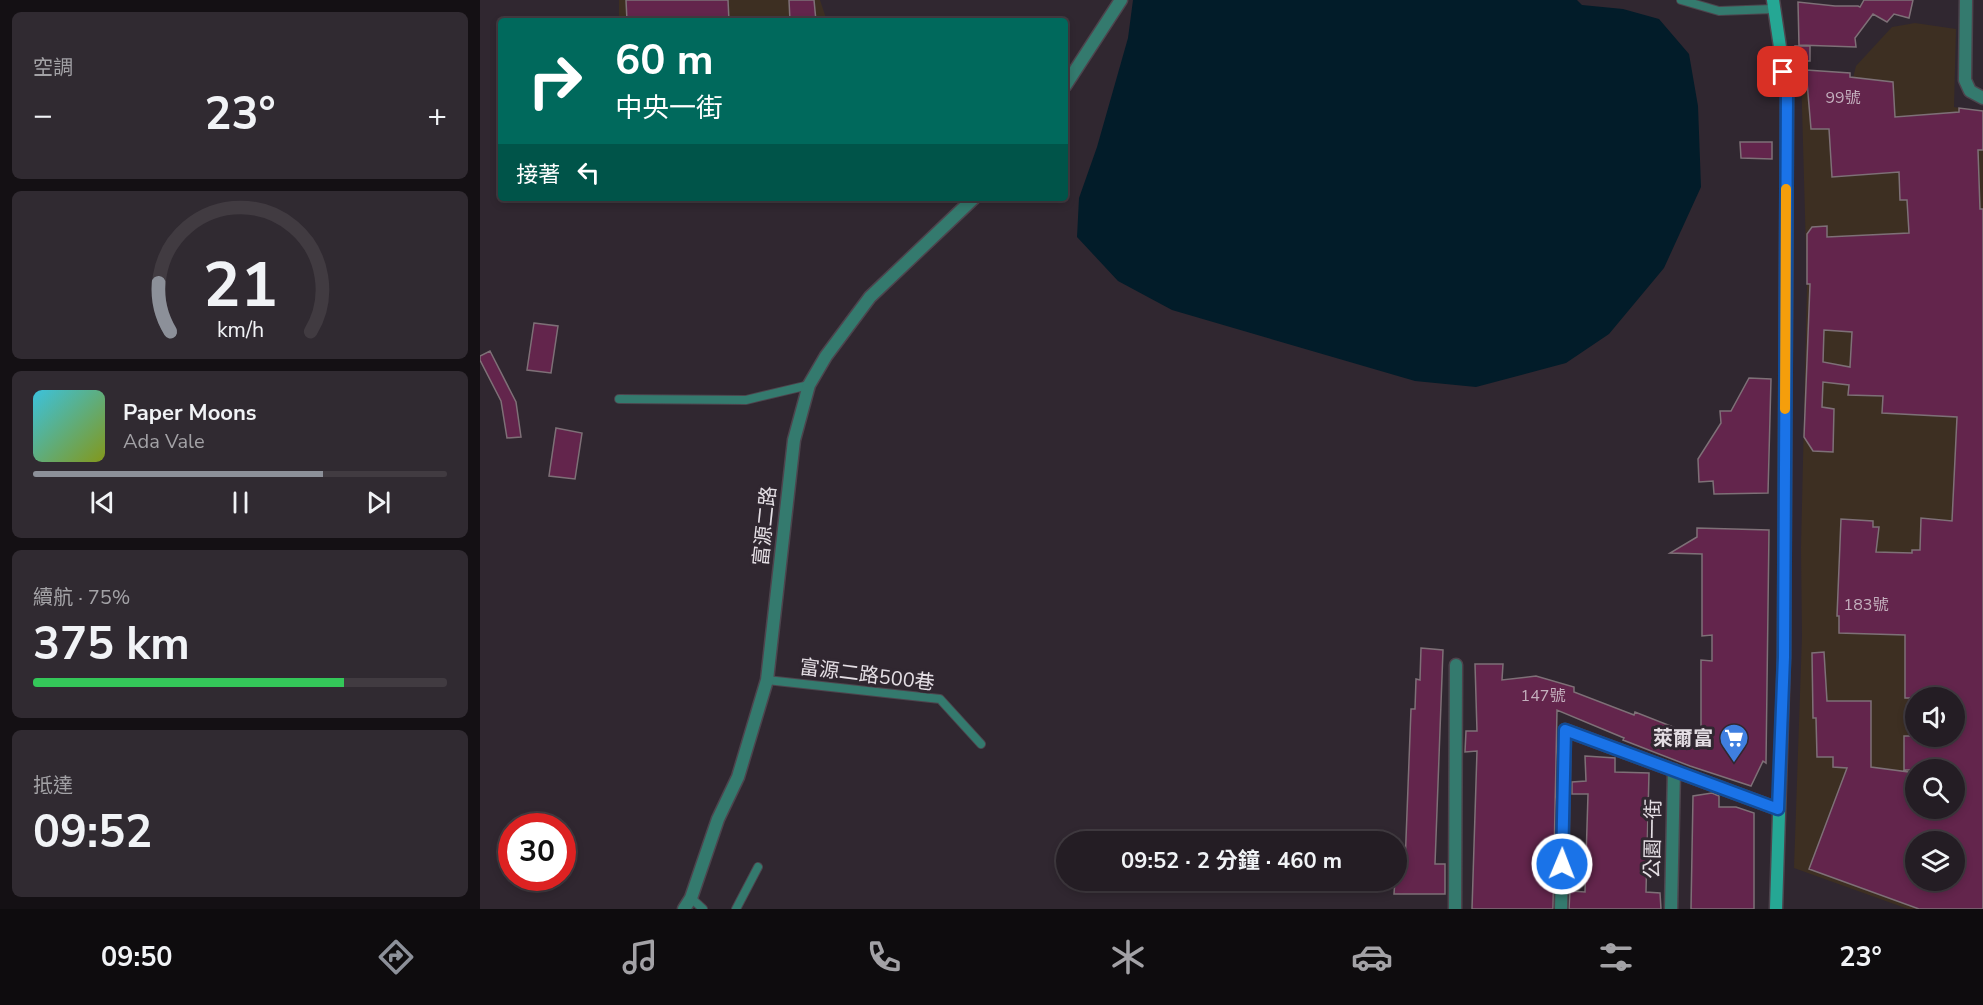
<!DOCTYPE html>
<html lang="zh-TW">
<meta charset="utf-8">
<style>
:root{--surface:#241d24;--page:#302a31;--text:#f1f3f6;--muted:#a3a2a6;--line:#413b41;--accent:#8c9099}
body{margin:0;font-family:"Nunito Sans","Noto Sans TC",sans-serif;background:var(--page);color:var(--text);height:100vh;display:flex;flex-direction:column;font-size:22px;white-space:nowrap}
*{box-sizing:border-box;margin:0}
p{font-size:20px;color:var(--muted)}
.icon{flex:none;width:33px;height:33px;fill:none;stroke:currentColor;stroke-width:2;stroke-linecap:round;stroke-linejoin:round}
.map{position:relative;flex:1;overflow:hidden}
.details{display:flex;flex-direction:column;gap:12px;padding:12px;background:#141014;width:480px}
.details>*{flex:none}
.banner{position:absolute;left:18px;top:18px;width:570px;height:183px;border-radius:6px;box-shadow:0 3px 9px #0003,0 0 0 2px var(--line);background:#00695c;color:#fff;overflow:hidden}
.fabs{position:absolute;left:1425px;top:687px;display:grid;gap:12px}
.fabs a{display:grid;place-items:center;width:60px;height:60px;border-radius:50%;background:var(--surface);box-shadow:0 3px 9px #0003,0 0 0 2px var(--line);font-size:30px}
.speed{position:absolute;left:18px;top:813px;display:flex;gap:12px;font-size:30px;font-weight:700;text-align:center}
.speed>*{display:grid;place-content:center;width:78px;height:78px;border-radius:50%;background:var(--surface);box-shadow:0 3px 9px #0003,0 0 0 2px var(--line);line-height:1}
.speed .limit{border:9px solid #d22;background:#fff;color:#111}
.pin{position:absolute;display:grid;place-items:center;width:51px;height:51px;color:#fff;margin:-26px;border-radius:12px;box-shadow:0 3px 9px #0006}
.me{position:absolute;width:66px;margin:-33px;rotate:1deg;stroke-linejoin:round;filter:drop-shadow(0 0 4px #0008)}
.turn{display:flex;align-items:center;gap:21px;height:126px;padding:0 18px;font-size:27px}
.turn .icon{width:78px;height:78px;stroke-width:2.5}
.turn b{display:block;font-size:42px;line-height:51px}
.then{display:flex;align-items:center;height:57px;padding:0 18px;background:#0003;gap:12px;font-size:22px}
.big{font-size:45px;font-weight:700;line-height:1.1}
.details .tile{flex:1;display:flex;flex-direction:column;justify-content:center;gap:9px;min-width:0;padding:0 21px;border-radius:9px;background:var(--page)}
.details .dial{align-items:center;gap:0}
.dial svg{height:156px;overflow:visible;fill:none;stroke:var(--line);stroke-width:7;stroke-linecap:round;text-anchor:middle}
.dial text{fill:var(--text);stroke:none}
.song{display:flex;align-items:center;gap:18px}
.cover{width:72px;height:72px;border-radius:9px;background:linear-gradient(135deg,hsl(190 70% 55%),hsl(70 70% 35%))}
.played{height:6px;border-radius:3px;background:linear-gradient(90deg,var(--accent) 70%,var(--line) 70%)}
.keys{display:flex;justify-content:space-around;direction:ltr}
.heat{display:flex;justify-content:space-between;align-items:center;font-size:33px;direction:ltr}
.charge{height:9px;border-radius:4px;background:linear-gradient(90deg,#34c759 75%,var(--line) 0)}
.trip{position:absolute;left:576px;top:831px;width:351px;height:60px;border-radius:30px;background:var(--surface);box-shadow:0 3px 9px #0003,0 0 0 2px var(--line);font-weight:700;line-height:60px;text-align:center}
.tabs{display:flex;height:96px;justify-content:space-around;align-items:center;background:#0e0c0e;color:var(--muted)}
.tabs .icon{width:42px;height:42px}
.tabs .selected{color:var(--accent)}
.tabs b{font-size:27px;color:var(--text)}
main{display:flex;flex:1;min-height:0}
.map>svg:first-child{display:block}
.industrial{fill:#3d2f22;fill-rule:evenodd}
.water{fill:#021c29}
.building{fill:#63254c;stroke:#7e7077;stroke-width:1.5;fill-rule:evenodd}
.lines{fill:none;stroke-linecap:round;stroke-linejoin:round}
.lane-casing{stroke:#4d444d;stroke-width:10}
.street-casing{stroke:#4d444d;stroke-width:15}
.secondary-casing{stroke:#4d444d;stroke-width:15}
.lane{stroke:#347a6e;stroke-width:8}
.street{stroke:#347a6e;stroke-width:12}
.secondary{stroke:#25a794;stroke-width:12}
.route-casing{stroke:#114b97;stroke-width:15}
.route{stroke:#1a73e8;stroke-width:10}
.slow{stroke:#f59e0b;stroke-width:10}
.labels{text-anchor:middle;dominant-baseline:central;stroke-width:6;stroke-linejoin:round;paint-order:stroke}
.number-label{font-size:16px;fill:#c4b0be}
.street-label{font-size:20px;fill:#e4dee4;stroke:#302730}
.poi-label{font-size:20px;font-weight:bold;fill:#e4dee4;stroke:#302730;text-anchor:end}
</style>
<main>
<section class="details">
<div class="tile"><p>空調</p>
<div class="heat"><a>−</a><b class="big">23°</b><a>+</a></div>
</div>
<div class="tile dial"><svg viewBox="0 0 100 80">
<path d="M14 69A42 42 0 1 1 86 69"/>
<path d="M14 69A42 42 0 0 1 8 44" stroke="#8c9099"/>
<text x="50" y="56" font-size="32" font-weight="700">21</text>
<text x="50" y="72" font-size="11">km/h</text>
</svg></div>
<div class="tile">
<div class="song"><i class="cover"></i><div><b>Paper Moons</b><p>Ada Vale</p></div></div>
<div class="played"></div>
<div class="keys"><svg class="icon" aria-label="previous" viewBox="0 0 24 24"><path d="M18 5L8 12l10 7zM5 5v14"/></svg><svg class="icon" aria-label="pause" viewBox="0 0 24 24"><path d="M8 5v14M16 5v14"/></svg><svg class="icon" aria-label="next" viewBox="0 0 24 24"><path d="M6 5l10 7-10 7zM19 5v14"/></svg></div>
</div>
<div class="tile"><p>續航 · 75%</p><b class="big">375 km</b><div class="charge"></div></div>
<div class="tile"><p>抵達</p><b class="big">09:52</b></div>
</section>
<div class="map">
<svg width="1503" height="909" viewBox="0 0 1503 909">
<rect width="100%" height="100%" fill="#302730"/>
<!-- industrial -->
<path class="industrial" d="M 139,0 L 340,0 L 347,21 L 139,21 Z
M 1435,23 L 1476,29 L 1474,107 L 1503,112 L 1503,909 L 1428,909 L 1314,868 L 1322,636 L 1321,548 L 1327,286 L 1321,72 L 1373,78 L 1376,66 L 1412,27 ZM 1436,698 L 1474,698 L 1474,736 L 1436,736 ZM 1436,770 L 1474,770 L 1474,808 L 1436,808 ZM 1436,842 L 1474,842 L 1474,880 L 1436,880 Z"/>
<!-- water -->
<path class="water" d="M 653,0 L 1097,0 L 1102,5 L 1143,9 L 1179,19 L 1209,54 L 1218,106 L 1221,187 L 1184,268 L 1129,334 L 1086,363 L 996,387 L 935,381 L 692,310 L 638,281 L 597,237 L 599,198 L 617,147 L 648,38 Z"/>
<!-- building -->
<path class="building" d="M 146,0 L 248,0 L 249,21 L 147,21 Z
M 309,0 L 334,0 L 336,21 L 310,21 Z
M 1384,0 L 1433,0 L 1429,18 L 1414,14 L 1407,22 L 1393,14 L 1375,38 L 1376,47 L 1319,45 L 1318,2 L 1355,6 L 1378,6 L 1380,7 Z
M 1315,46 L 1330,46 L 1330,61 L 1317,61 Z
M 1326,70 L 1370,73 L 1370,77 L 1413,82 L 1415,117 L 1479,112 L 1479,108 L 1503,111 L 1503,150 L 1498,150 L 1500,209 L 1503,209 L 1503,909 L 1439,909 L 1329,869 L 1367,768 L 1353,767 L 1353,757 L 1337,757 L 1336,718 L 1333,718 L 1332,653 L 1344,652 L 1347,701 L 1391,701 L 1391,767 L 1436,773 L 1436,808 L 1474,808 L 1474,770 L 1424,770 L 1424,736 L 1474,736 L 1474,698 L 1425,698 L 1425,635 L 1359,633 L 1359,616 L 1357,616 L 1361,519 L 1393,521 L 1393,527 L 1399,527 L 1396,552 L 1432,553 L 1432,550 L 1440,550 L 1441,518 L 1472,521 L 1477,417 L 1402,413 L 1403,396 L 1368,395 L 1369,385 L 1343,382 L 1342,407 L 1354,409 L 1353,452 L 1333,451 L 1324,437 L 1330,284 L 1327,284 L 1327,234 L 1332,227 L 1347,226 L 1347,237 L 1429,233 L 1427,200 L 1420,200 L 1419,172 L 1352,177 L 1349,129 L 1331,129 ZM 1344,330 L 1372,332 L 1370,367 L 1343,362 ZM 1436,842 L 1474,842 L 1474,880 L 1436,880 Z
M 1260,142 L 1292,142 L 1292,159 L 1261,158 Z
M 54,323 L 78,326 L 71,373 L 47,370 Z
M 10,351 L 36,402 L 41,437 L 27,438 L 21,401 L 0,360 L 0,356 Z
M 1269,378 L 1291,379 L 1288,493 L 1234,494 L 1233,481 L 1219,482 L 1218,459 L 1241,423 L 1240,411 L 1251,411 Z
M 76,428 L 102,433 L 95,479 L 69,476 Z
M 1217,528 L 1289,530 L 1286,763 L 1283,761 L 1271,786 L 1210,766 L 1143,740 L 1144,738 L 1077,710 L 1073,909 L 992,909 L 997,751 L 985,752 L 986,731 L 997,731 L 995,664 L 1023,664 L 1022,680 L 1056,676 L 1094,687 L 1094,692 L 1154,715 L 1155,712 L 1221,738 L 1221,660 L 1232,661 L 1232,635 L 1222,636 L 1222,554 L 1190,553 L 1217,537 Z
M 941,648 L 963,650 L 955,864 L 965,864 L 965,894 L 914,894 L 916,865 L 925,865 L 931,709 L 935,709 L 936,679 L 940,680 Z
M 1105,756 L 1135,758 L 1135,772 L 1169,773 L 1166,892 L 1180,893 L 1181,909 L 1089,909 L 1090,891 L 1105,892 L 1108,794 L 1092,794 L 1092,782 L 1106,781 Z
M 1232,793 L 1239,796 L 1239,807 L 1256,807 L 1274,813 L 1274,909 L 1211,909 L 1213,796 Z"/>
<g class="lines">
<!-- lane casing -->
<g class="lane-casing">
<path id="lane" d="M 1201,0 L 1239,11 L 1294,9
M 139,399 L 266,400 L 329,385
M 287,680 L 460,699 L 501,744
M 211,898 L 223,909
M 256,909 L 278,867"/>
</g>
<!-- street casing -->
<g class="street-casing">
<path id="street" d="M 1486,0 L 1485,80 L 1490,91 L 1503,98
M 585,86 L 641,0
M 204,909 L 211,898 L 238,819 L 258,777 L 287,680 L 314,440 L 329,385 L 346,356 L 390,297 L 494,198
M 975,909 L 976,665
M 1081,909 L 1085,730 L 1298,809
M 1191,909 L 1194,770"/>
</g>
<!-- secondary casing -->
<g class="secondary-casing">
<path id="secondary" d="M 1293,0 L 1307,94 L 1304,657 L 1296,909"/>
</g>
<!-- lane -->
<use href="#lane" class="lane"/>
<!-- street -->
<use href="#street" class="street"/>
<!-- secondary -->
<use href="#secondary" class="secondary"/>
</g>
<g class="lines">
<!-- route casing -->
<g class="route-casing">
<path id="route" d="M 1082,864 L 1085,730 L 1298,809 L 1304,657 L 1307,94 L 1303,72"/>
</g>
<!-- route -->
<use href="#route" class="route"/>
<!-- slow -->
<path class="slow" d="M 1305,409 L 1306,189"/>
</g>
<!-- icons -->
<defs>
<g id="supermarket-pin" transform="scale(1.5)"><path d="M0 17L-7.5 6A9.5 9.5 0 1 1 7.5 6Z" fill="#3f7fe0" stroke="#302730"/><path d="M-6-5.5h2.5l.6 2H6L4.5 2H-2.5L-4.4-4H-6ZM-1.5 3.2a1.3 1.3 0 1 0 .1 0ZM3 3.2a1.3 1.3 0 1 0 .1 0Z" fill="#fff"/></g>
</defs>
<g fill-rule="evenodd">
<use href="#supermarket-pin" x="1254" y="738"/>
</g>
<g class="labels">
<!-- number labels -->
<g class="number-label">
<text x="1363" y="98">99號</text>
<text x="1386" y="605">183號</text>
<text x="1063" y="696">147號</text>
</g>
<!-- street labels -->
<g class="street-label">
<text transform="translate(285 526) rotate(-84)">富源二路</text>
<text transform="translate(387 675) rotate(7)">富源二路500巷</text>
<text transform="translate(1173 839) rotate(-89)">公園一街</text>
</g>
<!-- poi labels -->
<g class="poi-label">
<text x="1233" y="738">萊爾富</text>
</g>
</g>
</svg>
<div class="fabs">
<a><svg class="icon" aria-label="sound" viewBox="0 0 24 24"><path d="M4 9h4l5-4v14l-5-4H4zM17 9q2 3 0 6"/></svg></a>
<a><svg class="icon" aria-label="search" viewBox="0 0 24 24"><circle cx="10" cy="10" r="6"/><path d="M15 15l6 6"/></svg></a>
<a><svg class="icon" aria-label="layers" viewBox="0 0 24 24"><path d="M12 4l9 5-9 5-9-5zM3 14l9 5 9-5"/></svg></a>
</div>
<div class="speed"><div class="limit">30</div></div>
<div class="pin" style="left:1303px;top:72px;background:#d93025"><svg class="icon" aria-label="arrive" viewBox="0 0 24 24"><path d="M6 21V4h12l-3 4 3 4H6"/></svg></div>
<svg class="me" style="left:1082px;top:864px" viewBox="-20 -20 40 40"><circle r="17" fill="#1a73e8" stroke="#fff" stroke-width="3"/><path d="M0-11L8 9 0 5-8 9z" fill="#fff"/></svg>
<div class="trip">09:52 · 2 分鐘 · 460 m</div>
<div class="banner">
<div class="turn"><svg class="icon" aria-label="right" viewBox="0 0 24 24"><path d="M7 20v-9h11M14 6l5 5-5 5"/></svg><div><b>60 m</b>中央一街</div></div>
<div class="then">接著<svg class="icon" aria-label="left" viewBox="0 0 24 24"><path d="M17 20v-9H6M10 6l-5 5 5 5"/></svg></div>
</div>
</div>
</main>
<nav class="tabs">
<b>09:50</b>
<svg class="icon selected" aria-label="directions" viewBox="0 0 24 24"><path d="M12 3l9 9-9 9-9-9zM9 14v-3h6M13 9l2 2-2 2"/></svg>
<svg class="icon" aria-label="music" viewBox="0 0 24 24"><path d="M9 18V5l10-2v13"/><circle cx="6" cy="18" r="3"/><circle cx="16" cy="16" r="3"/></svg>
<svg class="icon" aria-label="phone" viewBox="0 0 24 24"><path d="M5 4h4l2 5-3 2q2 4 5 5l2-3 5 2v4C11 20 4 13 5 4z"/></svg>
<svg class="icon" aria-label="climate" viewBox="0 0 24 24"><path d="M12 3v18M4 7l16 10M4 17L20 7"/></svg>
<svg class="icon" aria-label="car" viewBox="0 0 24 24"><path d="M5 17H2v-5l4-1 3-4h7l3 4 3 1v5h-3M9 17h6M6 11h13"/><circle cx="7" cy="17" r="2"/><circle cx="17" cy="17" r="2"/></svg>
<svg class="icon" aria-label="filters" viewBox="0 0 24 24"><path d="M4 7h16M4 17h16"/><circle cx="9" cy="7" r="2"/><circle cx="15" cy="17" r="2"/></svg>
<b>23°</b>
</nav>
